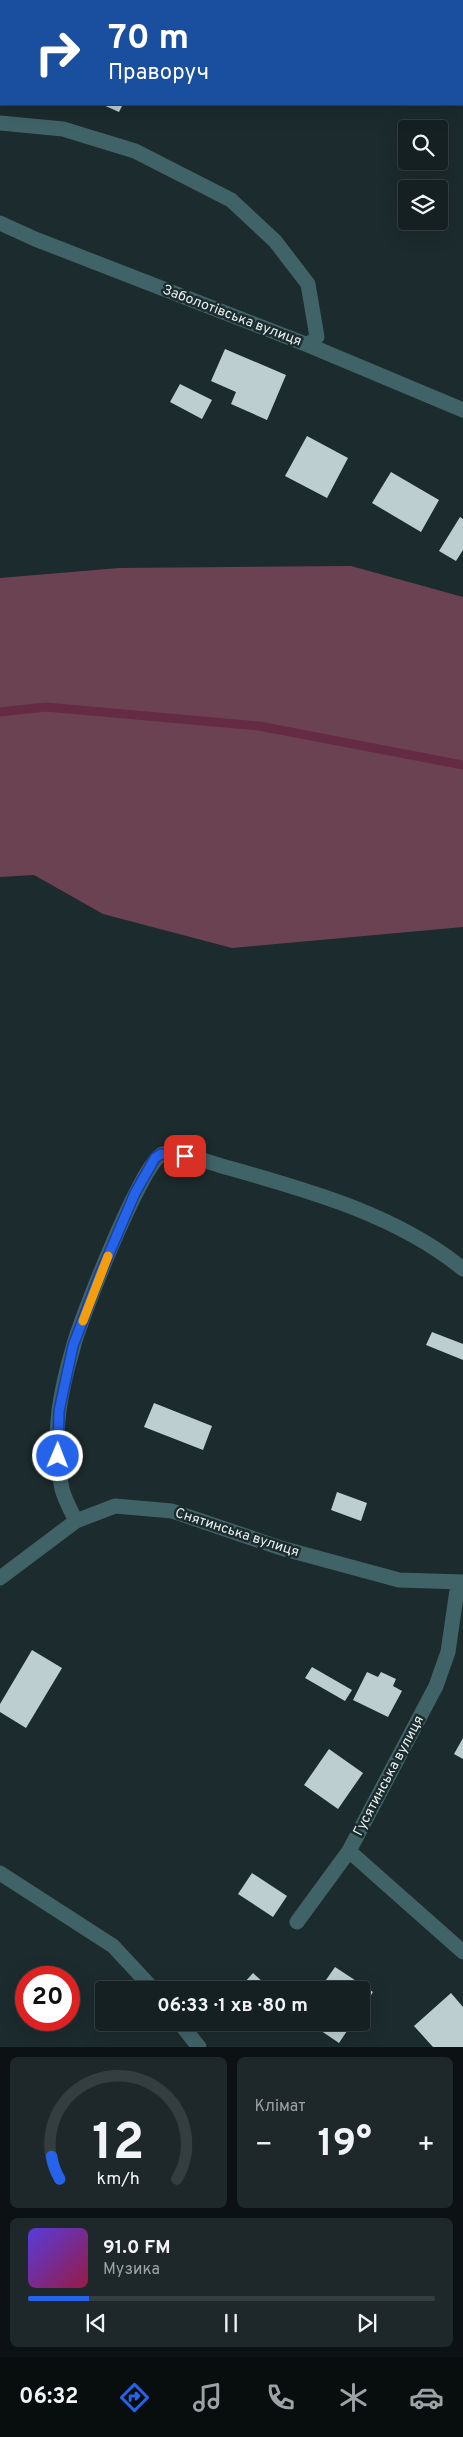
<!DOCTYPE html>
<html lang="uk">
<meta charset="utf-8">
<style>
:root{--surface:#152022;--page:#1e282a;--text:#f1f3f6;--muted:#9da3a5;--line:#343e40;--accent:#2563eb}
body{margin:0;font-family:Overpass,sans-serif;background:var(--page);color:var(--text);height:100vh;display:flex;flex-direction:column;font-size:19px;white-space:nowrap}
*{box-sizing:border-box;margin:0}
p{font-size:16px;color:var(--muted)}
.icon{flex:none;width:28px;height:28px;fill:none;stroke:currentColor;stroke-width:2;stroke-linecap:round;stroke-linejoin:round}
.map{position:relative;height:2047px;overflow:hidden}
.details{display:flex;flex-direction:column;gap:10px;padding:10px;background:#0c1213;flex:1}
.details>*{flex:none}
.banner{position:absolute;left:0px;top:0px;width:464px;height:105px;box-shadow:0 5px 20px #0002,0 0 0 1px var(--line);background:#1a4fa0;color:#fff;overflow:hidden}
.buttons{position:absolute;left:398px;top:120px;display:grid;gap:10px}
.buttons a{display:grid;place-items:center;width:50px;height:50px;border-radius:5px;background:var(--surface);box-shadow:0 5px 20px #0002,0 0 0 1px var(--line);font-size:25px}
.speed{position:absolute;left:15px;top:1966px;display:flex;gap:10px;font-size:25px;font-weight:700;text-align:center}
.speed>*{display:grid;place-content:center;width:65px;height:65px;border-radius:50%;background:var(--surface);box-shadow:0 5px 20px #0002,0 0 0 1px var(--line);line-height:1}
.speed .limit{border:8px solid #d22;background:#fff;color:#111}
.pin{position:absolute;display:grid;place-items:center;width:42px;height:42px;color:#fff;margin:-21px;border-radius:10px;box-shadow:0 2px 8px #0006}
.me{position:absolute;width:55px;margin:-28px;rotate:1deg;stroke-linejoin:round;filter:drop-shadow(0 0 4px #0008)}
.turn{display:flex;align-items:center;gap:18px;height:105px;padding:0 25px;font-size:22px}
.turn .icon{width:65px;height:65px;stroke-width:2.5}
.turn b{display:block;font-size:35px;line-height:42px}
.big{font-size:38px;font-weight:700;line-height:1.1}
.details .card{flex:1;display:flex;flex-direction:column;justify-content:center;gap:8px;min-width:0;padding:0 18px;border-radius:8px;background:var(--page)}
.details .dial{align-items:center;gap:0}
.dial svg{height:130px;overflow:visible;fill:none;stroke:var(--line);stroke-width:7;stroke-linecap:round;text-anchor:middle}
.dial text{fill:var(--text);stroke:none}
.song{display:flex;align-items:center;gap:15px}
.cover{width:60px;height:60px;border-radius:8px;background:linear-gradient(135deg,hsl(250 70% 55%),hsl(340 70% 35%))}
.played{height:5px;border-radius:2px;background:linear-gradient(90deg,var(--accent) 15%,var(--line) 15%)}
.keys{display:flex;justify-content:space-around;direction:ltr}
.heat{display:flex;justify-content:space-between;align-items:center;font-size:28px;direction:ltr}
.details .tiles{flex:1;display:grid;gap:10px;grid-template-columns:1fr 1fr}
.card:last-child{grid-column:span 2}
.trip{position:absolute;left:95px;top:1981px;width:275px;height:50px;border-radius:5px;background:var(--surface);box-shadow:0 5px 20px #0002,0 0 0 1px var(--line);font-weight:700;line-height:50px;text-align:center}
.menu{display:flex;height:80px;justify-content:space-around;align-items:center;background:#080d0e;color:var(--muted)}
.menu .icon{width:35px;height:35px}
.menu .selected{color:var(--accent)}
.menu b{font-size:22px;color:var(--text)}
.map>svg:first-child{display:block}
.green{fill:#6b4251}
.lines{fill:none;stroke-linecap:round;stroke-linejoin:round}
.stream{stroke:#662b44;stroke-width:9}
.building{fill:#bcced0}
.minor{stroke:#406368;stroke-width:15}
.route-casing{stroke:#184099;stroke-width:12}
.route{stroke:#2563eb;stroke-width:9}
.slow{stroke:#f59e0b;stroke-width:9}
.labels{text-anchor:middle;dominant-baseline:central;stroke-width:5;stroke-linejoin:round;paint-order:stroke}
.street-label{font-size:14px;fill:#e4eeef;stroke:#1c2b2d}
</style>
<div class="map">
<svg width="463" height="2047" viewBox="0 0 463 2047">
<rect width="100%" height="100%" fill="#1c2b2d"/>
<!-- green -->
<path class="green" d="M 351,566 L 463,597 L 463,927 L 232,948 L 103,914 L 34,875 L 0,877 L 0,578 L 119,568 Z"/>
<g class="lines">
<!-- stream -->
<path class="stream" d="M 0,712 L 46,707 L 259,726 L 463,765"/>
</g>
<!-- building -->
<path class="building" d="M 101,104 L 123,104 L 119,112 Z
M 225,349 L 286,375 L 267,420 L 231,404 L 236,392 L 211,381 Z
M 180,384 L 212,400 L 202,419 L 170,402 Z
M 307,436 L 348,458 L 327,498 L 285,476 Z
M 391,472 L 439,500 L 421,532 L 372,503 Z
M 460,517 L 463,519 L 463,550 L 456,561 L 439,551 Z
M 432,1332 L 463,1344 L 463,1360 L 426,1345 Z
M 154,1403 L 212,1426 L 203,1450 L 144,1427 Z
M 337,1492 L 367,1503 L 361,1521 L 331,1510 Z
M 32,1650 L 62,1668 L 26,1728 L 0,1712 L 0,1704 Z
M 312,1667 L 352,1690 L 345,1701 L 305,1678 Z
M 367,1672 L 378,1677 L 381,1672 L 396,1679 L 393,1686 L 402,1691 L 388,1717 L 353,1700 Z
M 463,1738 L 463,1759 L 454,1754 Z
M 329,1749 L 363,1773 L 338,1809 L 304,1785 Z
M 252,1873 L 287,1896 L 273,1917 L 238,1894 Z
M 335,1967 L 373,1992 L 361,2010 L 361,1990 L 319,1990 Z
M 253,1973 L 272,1990 L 252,1990 L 244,1983 Z
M 451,1993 L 463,2007 L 463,2047 L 433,2047 L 414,2026 Z
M 308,2022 L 353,2022 L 339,2043 Z"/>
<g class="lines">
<!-- minor -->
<path class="minor" d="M 0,123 L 63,129 L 135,151 L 231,200 L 275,241 L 308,284 L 317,337 L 308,345
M 0,223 L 35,239 L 308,345 L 463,410
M 76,1521 C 71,1511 65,1500 62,1489 C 57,1465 56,1435 59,1410 C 62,1390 67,1368 73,1348 C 79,1322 144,1157 163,1154 C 184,1151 209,1163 229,1168 C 310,1191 397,1215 463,1269
M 0,1578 L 76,1521 L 115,1506 L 172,1511 L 281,1548 L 399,1580 L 463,1582
M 458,1583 L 448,1652 L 436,1686 L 349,1851 L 463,1952
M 0,1873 L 113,1946 L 154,1990
M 297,1922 L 349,1851
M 179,2022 L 199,2047"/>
</g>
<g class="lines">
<!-- route casing -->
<g class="route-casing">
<path id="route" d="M 58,1456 L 59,1411 L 73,1346 L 99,1277 L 135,1193 L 155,1158 L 161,1154 L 185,1156"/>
</g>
<!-- route -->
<use href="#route" class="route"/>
<!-- slow -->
<path class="slow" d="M 83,1321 L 108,1256"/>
</g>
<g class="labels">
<!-- street labels -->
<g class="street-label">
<text transform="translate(232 316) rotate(21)">Заболотівська вулиця</text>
<text transform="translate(237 1533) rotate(18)">Снятинська вулиця</text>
<text transform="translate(389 1776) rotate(-62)">Гусятинська вулиця</text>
</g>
</g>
</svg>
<div class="buttons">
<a><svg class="icon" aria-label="search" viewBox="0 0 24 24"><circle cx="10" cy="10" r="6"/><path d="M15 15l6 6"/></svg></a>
<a><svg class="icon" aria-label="layers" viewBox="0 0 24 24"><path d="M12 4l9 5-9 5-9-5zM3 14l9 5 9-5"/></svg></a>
</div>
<div class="speed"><div class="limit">20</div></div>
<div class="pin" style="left:185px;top:1156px;background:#d93025"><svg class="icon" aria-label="arrive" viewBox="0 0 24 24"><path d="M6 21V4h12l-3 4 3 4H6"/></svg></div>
<svg class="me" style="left:58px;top:1456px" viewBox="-20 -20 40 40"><circle r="17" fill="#2563eb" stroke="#fff" stroke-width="3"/><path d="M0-11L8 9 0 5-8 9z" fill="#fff"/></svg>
<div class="trip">06:33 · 1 хв · 80 m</div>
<div class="banner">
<div class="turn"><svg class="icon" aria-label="right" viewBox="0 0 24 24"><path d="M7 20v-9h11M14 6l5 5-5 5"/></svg><div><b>70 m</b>Праворуч</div></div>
</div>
</div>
<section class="details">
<div class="tiles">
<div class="card dial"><svg viewBox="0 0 100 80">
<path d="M14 69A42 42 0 1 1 86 69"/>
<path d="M14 69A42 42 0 0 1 9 55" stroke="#2563eb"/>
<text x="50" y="56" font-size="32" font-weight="700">12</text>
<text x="50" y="72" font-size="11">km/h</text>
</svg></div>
<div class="card"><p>Клімат</p>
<div class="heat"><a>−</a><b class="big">19°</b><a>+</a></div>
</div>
<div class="card">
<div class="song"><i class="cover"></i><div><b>91.0 FM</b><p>Музика</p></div></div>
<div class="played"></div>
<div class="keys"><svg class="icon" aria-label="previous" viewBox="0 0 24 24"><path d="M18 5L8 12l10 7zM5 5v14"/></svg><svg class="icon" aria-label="pause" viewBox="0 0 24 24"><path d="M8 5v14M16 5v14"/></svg><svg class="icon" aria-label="next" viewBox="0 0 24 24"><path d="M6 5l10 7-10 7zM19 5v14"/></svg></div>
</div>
</div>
</section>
<nav class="menu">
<b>06:32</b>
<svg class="icon selected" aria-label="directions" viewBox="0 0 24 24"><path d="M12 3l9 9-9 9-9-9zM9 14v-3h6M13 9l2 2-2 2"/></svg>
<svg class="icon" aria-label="music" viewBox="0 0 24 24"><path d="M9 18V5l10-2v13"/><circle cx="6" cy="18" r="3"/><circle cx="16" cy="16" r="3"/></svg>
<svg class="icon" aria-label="phone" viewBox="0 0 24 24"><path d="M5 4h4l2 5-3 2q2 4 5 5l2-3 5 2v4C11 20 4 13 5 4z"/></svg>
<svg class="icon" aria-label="climate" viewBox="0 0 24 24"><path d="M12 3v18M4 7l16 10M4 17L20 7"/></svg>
<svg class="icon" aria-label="car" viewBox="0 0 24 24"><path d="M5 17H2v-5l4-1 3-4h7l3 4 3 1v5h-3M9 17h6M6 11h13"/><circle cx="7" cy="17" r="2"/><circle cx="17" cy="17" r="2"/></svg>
</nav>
